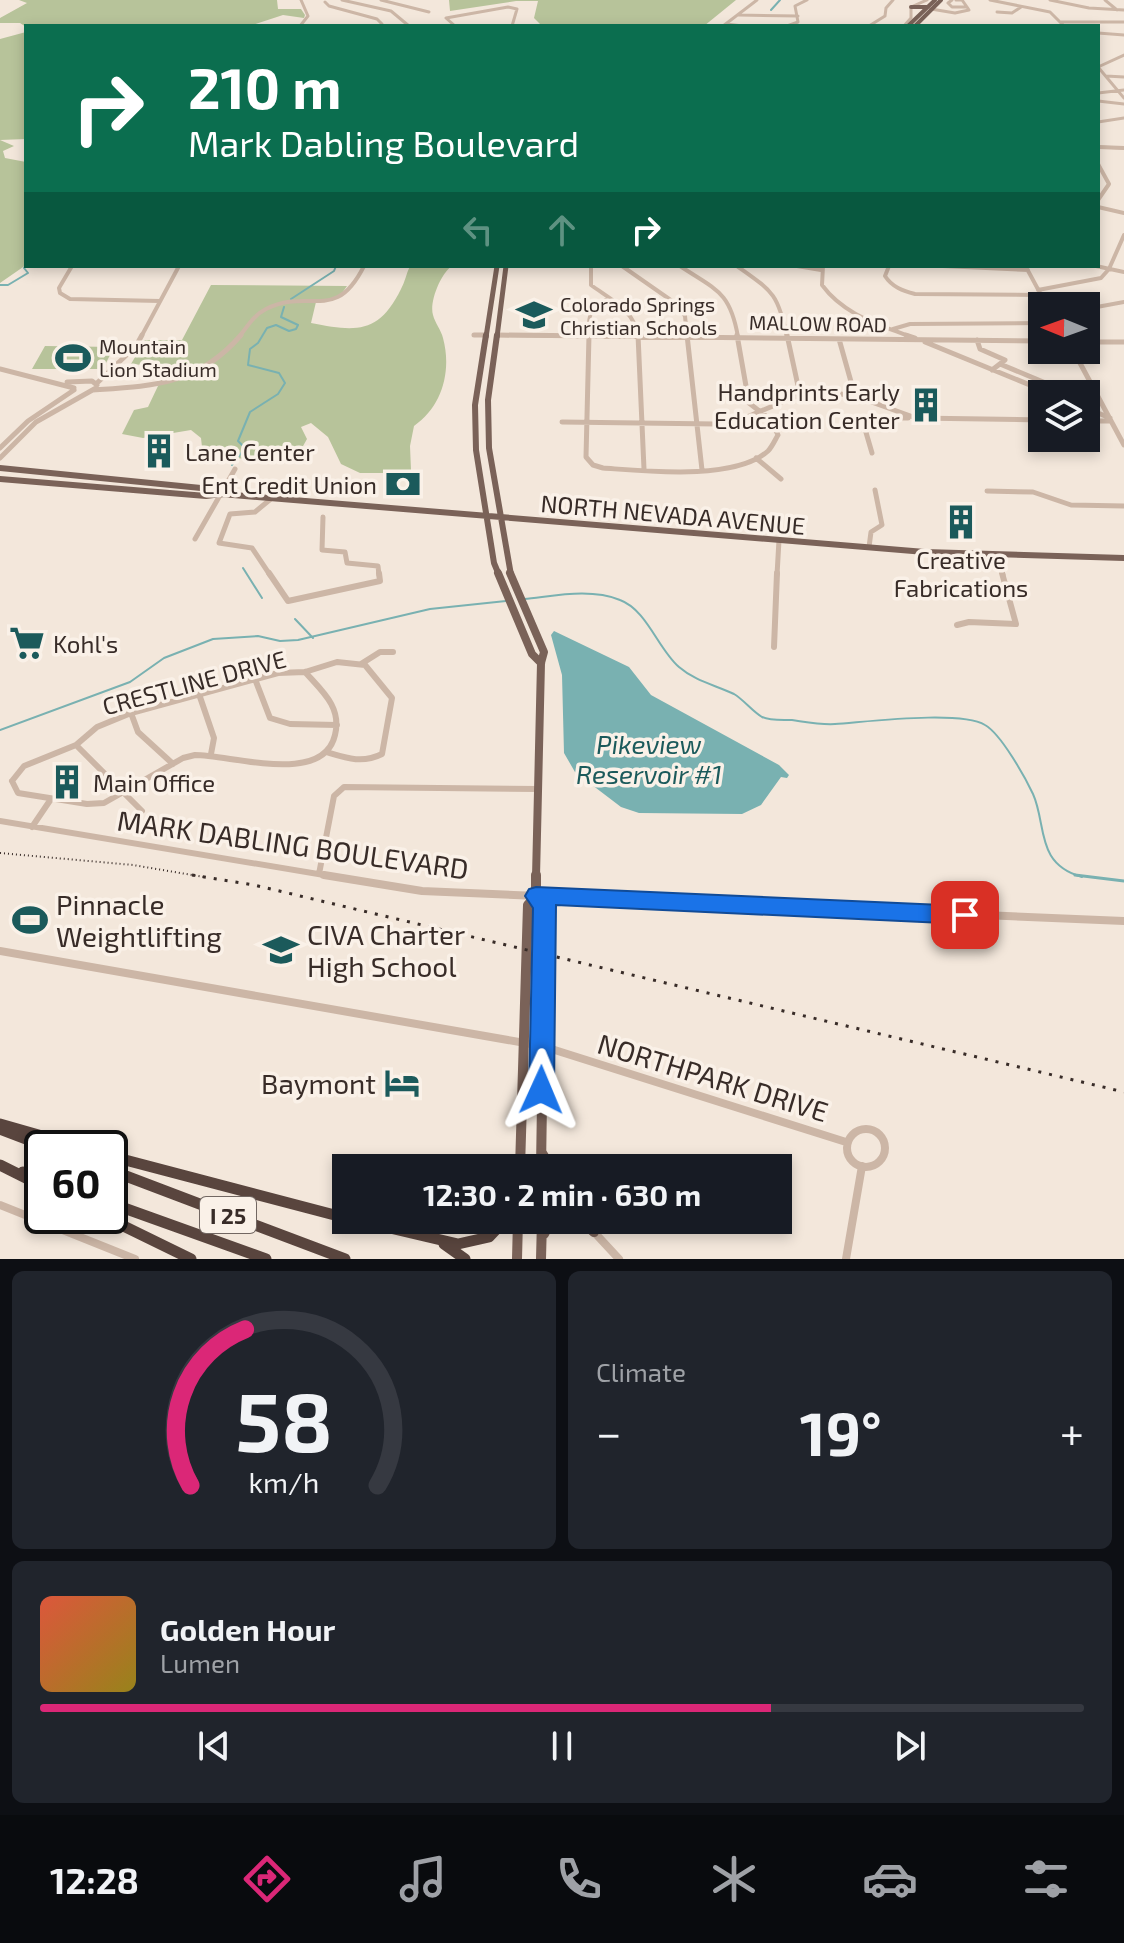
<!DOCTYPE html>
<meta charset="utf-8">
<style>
:root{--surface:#171b24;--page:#20242c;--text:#f1f3f6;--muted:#9ea1a6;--line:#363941;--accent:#db2777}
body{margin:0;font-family:"Exo 2",sans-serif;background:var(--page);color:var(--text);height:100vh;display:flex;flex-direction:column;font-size:30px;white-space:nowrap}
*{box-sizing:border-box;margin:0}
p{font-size:26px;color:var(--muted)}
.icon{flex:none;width:44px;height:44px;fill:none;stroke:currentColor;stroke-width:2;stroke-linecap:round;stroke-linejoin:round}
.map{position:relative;height:1259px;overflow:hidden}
.drawer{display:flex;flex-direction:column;gap:12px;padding:12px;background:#0d0f14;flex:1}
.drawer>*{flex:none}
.top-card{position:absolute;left:24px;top:24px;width:1076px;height:244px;border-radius:0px;box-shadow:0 4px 12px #0003;background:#0b6e4f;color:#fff;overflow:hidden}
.needle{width:52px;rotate:271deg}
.tools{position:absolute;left:1028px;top:292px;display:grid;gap:16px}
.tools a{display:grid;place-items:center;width:72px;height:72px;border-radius:0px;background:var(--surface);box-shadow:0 4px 12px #0003;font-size:40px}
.speed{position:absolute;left:24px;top:1130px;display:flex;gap:16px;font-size:40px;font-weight:700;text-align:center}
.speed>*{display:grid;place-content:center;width:104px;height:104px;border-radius:50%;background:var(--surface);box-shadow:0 4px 12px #0003;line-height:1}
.speed .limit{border:4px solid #111;border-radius:12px;background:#fff;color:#111}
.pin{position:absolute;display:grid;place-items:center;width:68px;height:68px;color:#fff;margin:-34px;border-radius:16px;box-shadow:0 4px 12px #0006}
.me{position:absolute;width:88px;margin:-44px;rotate:1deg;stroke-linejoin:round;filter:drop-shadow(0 0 6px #0008)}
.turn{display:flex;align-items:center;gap:28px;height:168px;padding:0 32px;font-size:36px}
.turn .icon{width:104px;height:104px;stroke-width:2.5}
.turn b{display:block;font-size:56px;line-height:68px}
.lanes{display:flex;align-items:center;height:76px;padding:0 32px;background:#0003;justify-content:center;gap:40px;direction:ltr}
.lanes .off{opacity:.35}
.big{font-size:60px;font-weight:700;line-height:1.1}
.drawer .tile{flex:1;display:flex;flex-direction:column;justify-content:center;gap:12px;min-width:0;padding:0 28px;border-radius:12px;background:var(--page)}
.drawer .dial{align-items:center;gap:0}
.dial svg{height:208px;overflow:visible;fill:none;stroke:var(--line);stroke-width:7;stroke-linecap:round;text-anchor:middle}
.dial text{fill:var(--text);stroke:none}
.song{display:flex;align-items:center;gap:24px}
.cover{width:96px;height:96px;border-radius:12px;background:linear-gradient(135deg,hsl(10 70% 55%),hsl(50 70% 35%))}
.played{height:8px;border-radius:4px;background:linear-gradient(90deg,var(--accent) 70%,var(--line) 70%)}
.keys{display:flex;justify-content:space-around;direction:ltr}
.heat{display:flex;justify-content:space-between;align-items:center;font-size:44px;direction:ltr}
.drawer .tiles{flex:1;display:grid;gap:12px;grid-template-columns:1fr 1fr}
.tile:last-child{grid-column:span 2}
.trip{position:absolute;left:332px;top:1154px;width:460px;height:80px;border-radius:0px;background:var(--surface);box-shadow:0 4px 12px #0003;font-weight:700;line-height:80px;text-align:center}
.tabs{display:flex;height:128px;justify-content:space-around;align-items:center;background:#090b0e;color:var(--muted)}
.tabs .icon{width:56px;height:56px}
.tabs .selected{color:var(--accent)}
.tabs b{font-size:36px;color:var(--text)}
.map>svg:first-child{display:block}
.green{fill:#b7c39a}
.water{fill:#79b1b1}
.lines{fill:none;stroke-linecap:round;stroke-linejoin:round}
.stream-far1{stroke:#79b1b1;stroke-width:2}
.stream{stroke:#79b1b1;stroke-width:3}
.minor-far4{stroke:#ccb6a6;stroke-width:3}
.minor-far3{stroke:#ccb6a6;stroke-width:4}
.minor-far2{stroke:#ccb6a6;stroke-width:5}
.minor-far1{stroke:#ccb6a6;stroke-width:6}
.minor{stroke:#ccb6a6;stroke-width:8}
.major-far4{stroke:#7a6258;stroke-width:4}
.major-far3{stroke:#7a6258;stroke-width:5}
.major-far2{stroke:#7a6258;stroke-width:6}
.major-far1{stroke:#7a6258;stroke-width:8}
.major{stroke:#7a6258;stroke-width:10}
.highway{stroke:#59453e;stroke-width:11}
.rail-far1{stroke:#382c28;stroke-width:2;stroke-dasharray:1 3;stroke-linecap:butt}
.rail{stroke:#382c28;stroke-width:3;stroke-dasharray:3 8;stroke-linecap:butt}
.route{fill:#1a73e8;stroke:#114b97;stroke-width:2}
.labels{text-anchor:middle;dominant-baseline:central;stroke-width:7;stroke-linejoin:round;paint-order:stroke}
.far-poi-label{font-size:20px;fill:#382c28;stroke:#faf1e8;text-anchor:start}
.far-street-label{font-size:20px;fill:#382c28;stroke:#faf1e8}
.shield{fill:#faf1e8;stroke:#726762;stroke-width:2}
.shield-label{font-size:22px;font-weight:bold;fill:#382c28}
.poi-label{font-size:24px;fill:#382c28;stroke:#faf1e8;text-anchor:start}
.street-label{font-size:24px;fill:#382c28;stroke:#faf1e8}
.water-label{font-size:26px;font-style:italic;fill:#1b5a5b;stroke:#faf1e8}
.near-street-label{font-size:28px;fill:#382c28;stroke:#faf1e8}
.near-poi-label{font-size:28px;fill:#382c28;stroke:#faf1e8;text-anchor:start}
</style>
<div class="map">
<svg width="1124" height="1259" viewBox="0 0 1124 1259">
<rect width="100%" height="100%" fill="#f3e7db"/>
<!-- green -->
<path class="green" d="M 19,0 L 277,0 L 278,9 L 301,9 L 305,15 L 304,18 L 283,15 L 249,26 L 26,27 L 20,23 L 0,23 L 0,18 L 27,3 Z
M 449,0 L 736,0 L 704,26 L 542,26 L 534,18 L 538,1 L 516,1 L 450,11 Z
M 26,32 L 26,139 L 0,140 L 14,146 L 3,151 L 5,158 L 26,162 L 26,265 L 0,283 L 0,39 Z
M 410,266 L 452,266 C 441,273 429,302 433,315 C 435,323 441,330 443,338 C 452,371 442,407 414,426 L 410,446 L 411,470 L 391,473 L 360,473 L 341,464 L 328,437 L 311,423 L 301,427 L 307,439 L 294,462 L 203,456 L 201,438 L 191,430 L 143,438 L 122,434 L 134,410 L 148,407 L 167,367 L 131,364 L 145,340 L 182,340 L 211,285 L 347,286 L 340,296 L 316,302 L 311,323 C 356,332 379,334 401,289 C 405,282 406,274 410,266 Z
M 45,346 L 114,347 L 103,369 L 32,369 Z"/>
<!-- water -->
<path class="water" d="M 554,631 L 629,667 L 651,695 L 779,765 L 789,775 L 787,778 L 781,777 L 761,805 L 742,814 L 639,813 L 621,807 L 575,772 L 564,753 L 562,675 L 551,635 Z"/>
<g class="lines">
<!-- stream-far1 -->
<path class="stream-far1" d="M 771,10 L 780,0
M 0,285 L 8,285 L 28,273 L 24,268 L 26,266
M 291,299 L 334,271 L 336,266
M 232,465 L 245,448 L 238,441 L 250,412 L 278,394 L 285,383 L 279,373 L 248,365 L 250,349 L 258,343 L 267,328 L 276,325 L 289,331 L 296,329 L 298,325 L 281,317 L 284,307
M 243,568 L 262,598
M 524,599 C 555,596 590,588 620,600 C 647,610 658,649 679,667 C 695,681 715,685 734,694 C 744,700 752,711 762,717 C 770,721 783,720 792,720 C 806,722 821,725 835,724 C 866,722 960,710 985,725 C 1001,734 1025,777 1033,794 C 1047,825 1035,864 1082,877
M 295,619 L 313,638
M 0,730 L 130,682 L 164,658 L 213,639 L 258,636 L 280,641 L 298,640 L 430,609 L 506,601"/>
<!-- stream -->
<path class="stream" d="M 1075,875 L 1124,881"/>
<!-- minor-far4 -->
<path class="minor-far4" d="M 342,0 L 391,11 L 409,26
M 381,0 L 429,12
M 952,0 L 948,3 L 952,7 L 967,7
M 956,0 L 962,0 L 967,7
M 990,0 L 1050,12 L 1064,26
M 1050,0 L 1089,8 L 1124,10
M 1105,0 L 1117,10
M 325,2 L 329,6 L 377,19 L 382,24
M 931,9 L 955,13 L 969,10 L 967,7
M 997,12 L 1012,13 L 1021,7
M 738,15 L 798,16
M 1061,22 L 1124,22
M 726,24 L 743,26
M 300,26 L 308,16 L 301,0
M 455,26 L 446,18 L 508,7 L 517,9 L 512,26
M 723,26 L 757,0
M 787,26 L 798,22 L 795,6 L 807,0
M 869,26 L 885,16 L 886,8 L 893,0
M 904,26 L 911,18 L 911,7 L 927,0
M 1098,33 L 1124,35
M 1098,67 L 1124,98
M 1098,67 L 1124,55
M 1106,76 L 1124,77
M 1098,93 L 1124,90
M 1098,101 L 1124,104
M 1098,122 L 1124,118
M 1098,147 L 1124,148"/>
<!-- minor-far3 -->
<path class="minor-far3" d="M 1098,147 L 1124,148
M 1098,164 L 1109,184 L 1098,200
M 1098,207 L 1124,213
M 72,266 L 59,288 L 60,293 L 70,299 L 160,301
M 591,266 L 591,285 C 610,299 636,311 638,337
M 622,266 L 675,303 L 685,316 L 687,337
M 680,266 C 716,290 730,291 738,337
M 737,266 C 772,291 778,293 787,337
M 797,266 L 821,270
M 823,266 L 822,285 C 844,315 878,324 911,337
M 889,266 L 885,276 C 892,287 903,291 915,294 L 1041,295
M 943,266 L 1028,270
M 1096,266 L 1124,272
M 1026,267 L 1047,306
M 1038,290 L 1101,278 L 1109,269 L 1124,235
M 1086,309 L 1124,302
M 893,329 L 910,324 L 1042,323
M 474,335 L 485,335
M 497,335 L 637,337
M 141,337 L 179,266
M 239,337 C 247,327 254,315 266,309 C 310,287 335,324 364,266
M 588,337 C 589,316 588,306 609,299"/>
<!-- minor-far2 -->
<path class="minor-far2" d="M 474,335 L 485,335
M 497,335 L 1042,341
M 589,335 L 586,457 L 593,465 L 603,468 C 645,471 735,481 768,451 C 772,447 775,440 778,435 L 771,420 L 749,403 L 737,335
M 638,335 L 644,469
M 687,335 L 702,470
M 787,335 L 800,395
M 906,335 L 915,338
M 839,339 L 855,396
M 977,340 L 980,349 L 1005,360 L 992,370
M 925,342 L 1052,394
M 1086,342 L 1124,342
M 1073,350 L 1124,445
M 1000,364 L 1048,384 L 1041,389
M 0,369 L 74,388
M 67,382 L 92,381 L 97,385
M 96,384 L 136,346 L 142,335
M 93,390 C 154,386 198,385 241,335
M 1086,408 L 1110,418
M 1086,421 L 1111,421
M 562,422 L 716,424 L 747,417 L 794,397 L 826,392 L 855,396 L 916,418 L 1042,420
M 0,448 L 28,421 L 74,390
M 872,453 L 865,429 L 866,421 L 871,418 L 908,418
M 0,458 L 36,422 L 96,388
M 756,458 L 781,479
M 987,491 L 1033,492 L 1071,505 L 1124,506
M 323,517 L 322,550 L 345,552 L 347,563 L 378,566 L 379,575
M 195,539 L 235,469
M 869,547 L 871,532 L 882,525 L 875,490
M 998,556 L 1003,575
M 270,575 L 252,548 L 219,543 L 230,514 L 255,512 L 272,498
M 777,575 L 779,540"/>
<!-- minor-far1 -->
<path class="minor-far1" d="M 269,573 L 288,601 L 380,581 L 379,573
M 957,625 L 969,622 L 1016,624 L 1002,573
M 774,647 L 777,573
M 361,664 L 380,652 L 393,652
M 255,679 L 270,718 L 290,724 L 337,725
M 199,694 L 214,738 L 211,754
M 131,713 L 138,732 L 173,764
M 76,745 L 142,811
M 12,781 L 24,766 L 76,745 L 97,727 L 131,713 L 278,673 L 305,672 L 337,662 L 365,665 L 392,698 L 382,754 C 362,764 346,758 326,752
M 12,781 L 18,793 L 87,804 L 104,803 L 183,758 L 195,755 C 232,755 323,786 335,735 C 342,707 322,691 305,672
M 0,821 L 336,877
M 32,827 L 51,799
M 319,874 L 334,796 L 344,787 L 538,789"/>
<!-- minor -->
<path class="minor" d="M 324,875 L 422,891 L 1124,921
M 0,951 L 542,1046 L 846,1142
M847 1148a19 19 0 1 1 38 0a19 19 0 1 1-38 0Z
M 0,1205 L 135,1259
M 594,1232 L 619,1259
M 846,1259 L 862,1166"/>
<!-- major-far4 -->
<path class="major-far4" d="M 911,7 L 928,7
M 908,26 L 935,0
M 915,26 L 941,0"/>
<!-- major-far3 -->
<path class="major-far3" d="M 486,337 L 497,266
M 497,337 L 506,266"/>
<!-- major-far2 -->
<path class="major-far2" d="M 486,335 L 475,405 L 476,450 L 494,563 L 499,575
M 497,335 L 488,400 L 489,448 L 511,575
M 0,468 L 211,489 L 219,493
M 0,479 L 206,496 L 221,494 L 925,552 L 1124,558"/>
<!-- major-far1 -->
<path class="major-far1" d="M 498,573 L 532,654 L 541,663
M 510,573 L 544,652 L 541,663 L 536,877"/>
<!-- major -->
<path class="major" d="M 536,896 L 545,906 L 541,1168
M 542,1153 L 551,1168
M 520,1168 L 528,905 L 536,896 L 536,875
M 581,1220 L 594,1232
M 544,1234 L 551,1220
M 517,1259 L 518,1220
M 541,1259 L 542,1220"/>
<!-- highway -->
<path class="highway" d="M 0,1124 L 84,1148
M 0,1129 L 50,1148
M 110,1156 L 346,1218
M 0,1165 L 42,1186
M 110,1170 L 345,1259
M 23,1172 L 42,1178
M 110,1203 L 266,1259
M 103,1216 L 191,1259
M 356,1220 L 458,1244 L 489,1237 L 505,1220
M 444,1244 L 465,1259"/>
<!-- rail-far1 -->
<path class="rail-far1" d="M 0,853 L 133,865 L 204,877"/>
<!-- rail -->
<path class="rail" d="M 192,875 L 254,885 L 1124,1092"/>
</g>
<!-- route -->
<path class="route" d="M 536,887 L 965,906 L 973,908 L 977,915 L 973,921 L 965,924 L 556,905 L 554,1090 L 550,1098 L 541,1102 L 532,1098 L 529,1090 L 533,908 L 525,896 L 529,889 Z"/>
<!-- icons -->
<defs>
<g id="school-bare" transform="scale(2.76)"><path d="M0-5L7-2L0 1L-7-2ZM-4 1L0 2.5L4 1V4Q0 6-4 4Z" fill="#1b5a5b" stroke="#faf1e8" stroke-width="2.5" paint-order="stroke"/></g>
<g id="stadium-bare" transform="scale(2.76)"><path d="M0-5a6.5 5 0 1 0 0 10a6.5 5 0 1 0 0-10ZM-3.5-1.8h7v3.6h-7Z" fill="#1b5a5b" stroke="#faf1e8" stroke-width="2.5" paint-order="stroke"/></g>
<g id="building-bare" transform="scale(2.76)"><path d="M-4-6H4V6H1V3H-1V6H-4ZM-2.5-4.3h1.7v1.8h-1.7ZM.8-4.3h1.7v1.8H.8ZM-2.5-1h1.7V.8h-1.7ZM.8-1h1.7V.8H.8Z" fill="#1b5a5b" stroke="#faf1e8" stroke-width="2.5" paint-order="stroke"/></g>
<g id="bank-bare" transform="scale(2.76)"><path d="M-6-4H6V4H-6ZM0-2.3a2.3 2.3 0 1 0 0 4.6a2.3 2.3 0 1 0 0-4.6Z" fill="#1b5a5b" stroke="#faf1e8" stroke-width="2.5" paint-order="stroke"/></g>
<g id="supermarket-bare" transform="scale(2.76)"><path d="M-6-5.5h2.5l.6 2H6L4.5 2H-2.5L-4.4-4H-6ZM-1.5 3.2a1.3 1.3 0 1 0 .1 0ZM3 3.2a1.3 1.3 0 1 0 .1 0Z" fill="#1b5a5b" stroke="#faf1e8" stroke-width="2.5" paint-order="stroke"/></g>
<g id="hotel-bare" transform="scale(2.76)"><path d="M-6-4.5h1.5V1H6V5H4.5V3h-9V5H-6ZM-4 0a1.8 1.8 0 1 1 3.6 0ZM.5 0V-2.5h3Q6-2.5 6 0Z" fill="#1b5a5b" stroke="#faf1e8" stroke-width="2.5" paint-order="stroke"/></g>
</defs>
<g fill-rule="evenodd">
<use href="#school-bare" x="534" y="315"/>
<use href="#stadium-bare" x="73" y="358"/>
<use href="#building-bare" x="926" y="405"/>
<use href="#building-bare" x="159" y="451"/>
<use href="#bank-bare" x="403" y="484"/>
<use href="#building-bare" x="961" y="522"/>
<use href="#supermarket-bare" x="27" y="643"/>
<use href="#building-bare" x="67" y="782"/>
<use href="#stadium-bare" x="30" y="920"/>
<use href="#school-bare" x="281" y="950"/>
<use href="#hotel-bare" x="402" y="1083"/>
</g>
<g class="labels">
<!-- far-poi labels -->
<g class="far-poi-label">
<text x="560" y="304">Colorado Springs<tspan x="560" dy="23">Christian Schools</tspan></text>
<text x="99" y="346">Mountain<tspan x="99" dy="23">Lion Stadium</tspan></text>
</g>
<!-- far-street labels -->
<g class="far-street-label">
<text transform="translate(818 323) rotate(1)">MALLOW ROAD</text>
</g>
<!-- shield labels -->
<rect class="shield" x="200" y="1197" width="56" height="36" rx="6"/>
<g class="shield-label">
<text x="228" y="1215">I 25</text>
</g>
<!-- poi labels -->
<g class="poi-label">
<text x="900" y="391" text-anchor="end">Handprints Early<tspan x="900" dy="28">Education Center</tspan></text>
<text x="185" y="451">Lane Center</text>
<text x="377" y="484" text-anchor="end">Ent Credit Union</text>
<text x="961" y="559" text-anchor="middle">Creative<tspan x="961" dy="28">Fabrications</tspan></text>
<text x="53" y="643">Kohl's</text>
<text x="93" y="782">Main Office</text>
</g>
<!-- street labels -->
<g class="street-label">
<text transform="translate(673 514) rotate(5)">NORTH NEVADA AVENUE</text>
<text transform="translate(194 682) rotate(-15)">CRESTLINE DRIVE</text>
</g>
<!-- water labels -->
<g class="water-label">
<text x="649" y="743">Pikeview<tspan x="649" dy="30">Reservoir #1</tspan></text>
</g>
<!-- near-street labels -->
<g class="near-street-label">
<text transform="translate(293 844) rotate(8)">MARK DABLING BOULEVARD</text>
<text transform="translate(713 1077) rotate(17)">NORTHPARK DRIVE</text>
</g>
<!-- near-poi labels -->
<g class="near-poi-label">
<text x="56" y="904">Pinnacle<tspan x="56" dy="32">Weightlifting</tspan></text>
<text x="307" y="934">CIVA Charter<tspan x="307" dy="32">High School</tspan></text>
<text x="376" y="1083" text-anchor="end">Baymont</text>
</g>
</g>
</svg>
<div class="tools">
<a><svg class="needle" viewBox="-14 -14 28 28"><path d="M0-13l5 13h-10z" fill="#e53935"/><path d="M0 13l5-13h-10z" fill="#9ea1a6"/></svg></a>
<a><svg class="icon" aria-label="layers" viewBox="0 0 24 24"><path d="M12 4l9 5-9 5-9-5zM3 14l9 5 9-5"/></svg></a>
</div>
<div class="speed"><div class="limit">60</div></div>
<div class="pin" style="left:965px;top:915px;background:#d93025"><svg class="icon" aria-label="arrive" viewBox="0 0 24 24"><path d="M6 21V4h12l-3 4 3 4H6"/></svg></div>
<svg class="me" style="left:541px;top:1090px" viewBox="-20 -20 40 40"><path d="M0-17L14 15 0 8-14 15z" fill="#1a73e8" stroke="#fff" stroke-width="4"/></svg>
<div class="trip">12:30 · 2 min · 630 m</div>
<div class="top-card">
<div class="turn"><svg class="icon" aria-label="right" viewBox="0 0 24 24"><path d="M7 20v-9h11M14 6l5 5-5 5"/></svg><div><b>210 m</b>Mark Dabling Boulevard</div></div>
<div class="lanes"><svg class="icon off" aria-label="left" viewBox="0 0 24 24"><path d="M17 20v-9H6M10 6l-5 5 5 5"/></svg><svg class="icon off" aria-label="ahead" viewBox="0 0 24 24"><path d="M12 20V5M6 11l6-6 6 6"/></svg><svg class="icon" aria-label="right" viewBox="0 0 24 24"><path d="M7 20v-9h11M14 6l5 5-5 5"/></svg></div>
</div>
</div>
<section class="drawer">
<div class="tiles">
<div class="tile dial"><svg viewBox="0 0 100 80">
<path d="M14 69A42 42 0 1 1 86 69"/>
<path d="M14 69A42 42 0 0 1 35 9" stroke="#db2777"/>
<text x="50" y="56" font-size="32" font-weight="700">58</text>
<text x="50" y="72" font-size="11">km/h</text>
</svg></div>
<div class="tile"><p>Climate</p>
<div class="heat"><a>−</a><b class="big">19°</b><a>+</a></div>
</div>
<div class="tile">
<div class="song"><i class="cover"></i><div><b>Golden Hour</b><p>Lumen</p></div></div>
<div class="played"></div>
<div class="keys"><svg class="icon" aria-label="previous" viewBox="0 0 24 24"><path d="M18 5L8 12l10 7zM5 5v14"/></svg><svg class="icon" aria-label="pause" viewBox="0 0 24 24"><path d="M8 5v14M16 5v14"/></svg><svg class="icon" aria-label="next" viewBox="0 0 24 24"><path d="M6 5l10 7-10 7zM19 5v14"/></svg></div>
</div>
</div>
</section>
<nav class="tabs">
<b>12:28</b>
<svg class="icon selected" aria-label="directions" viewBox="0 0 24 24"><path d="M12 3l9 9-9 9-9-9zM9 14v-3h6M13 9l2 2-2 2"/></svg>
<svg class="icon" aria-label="music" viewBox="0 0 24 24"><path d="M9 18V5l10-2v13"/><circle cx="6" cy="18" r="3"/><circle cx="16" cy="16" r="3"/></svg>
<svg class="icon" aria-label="phone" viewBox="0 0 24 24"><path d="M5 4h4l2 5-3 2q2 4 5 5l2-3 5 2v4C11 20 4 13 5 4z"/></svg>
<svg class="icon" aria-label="climate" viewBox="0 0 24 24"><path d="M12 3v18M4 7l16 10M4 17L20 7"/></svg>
<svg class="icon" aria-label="car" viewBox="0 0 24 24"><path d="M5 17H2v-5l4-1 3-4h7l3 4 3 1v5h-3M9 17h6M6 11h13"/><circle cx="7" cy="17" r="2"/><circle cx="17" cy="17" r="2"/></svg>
<svg class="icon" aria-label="filters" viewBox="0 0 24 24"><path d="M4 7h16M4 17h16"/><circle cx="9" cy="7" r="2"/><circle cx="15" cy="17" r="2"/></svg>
</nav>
